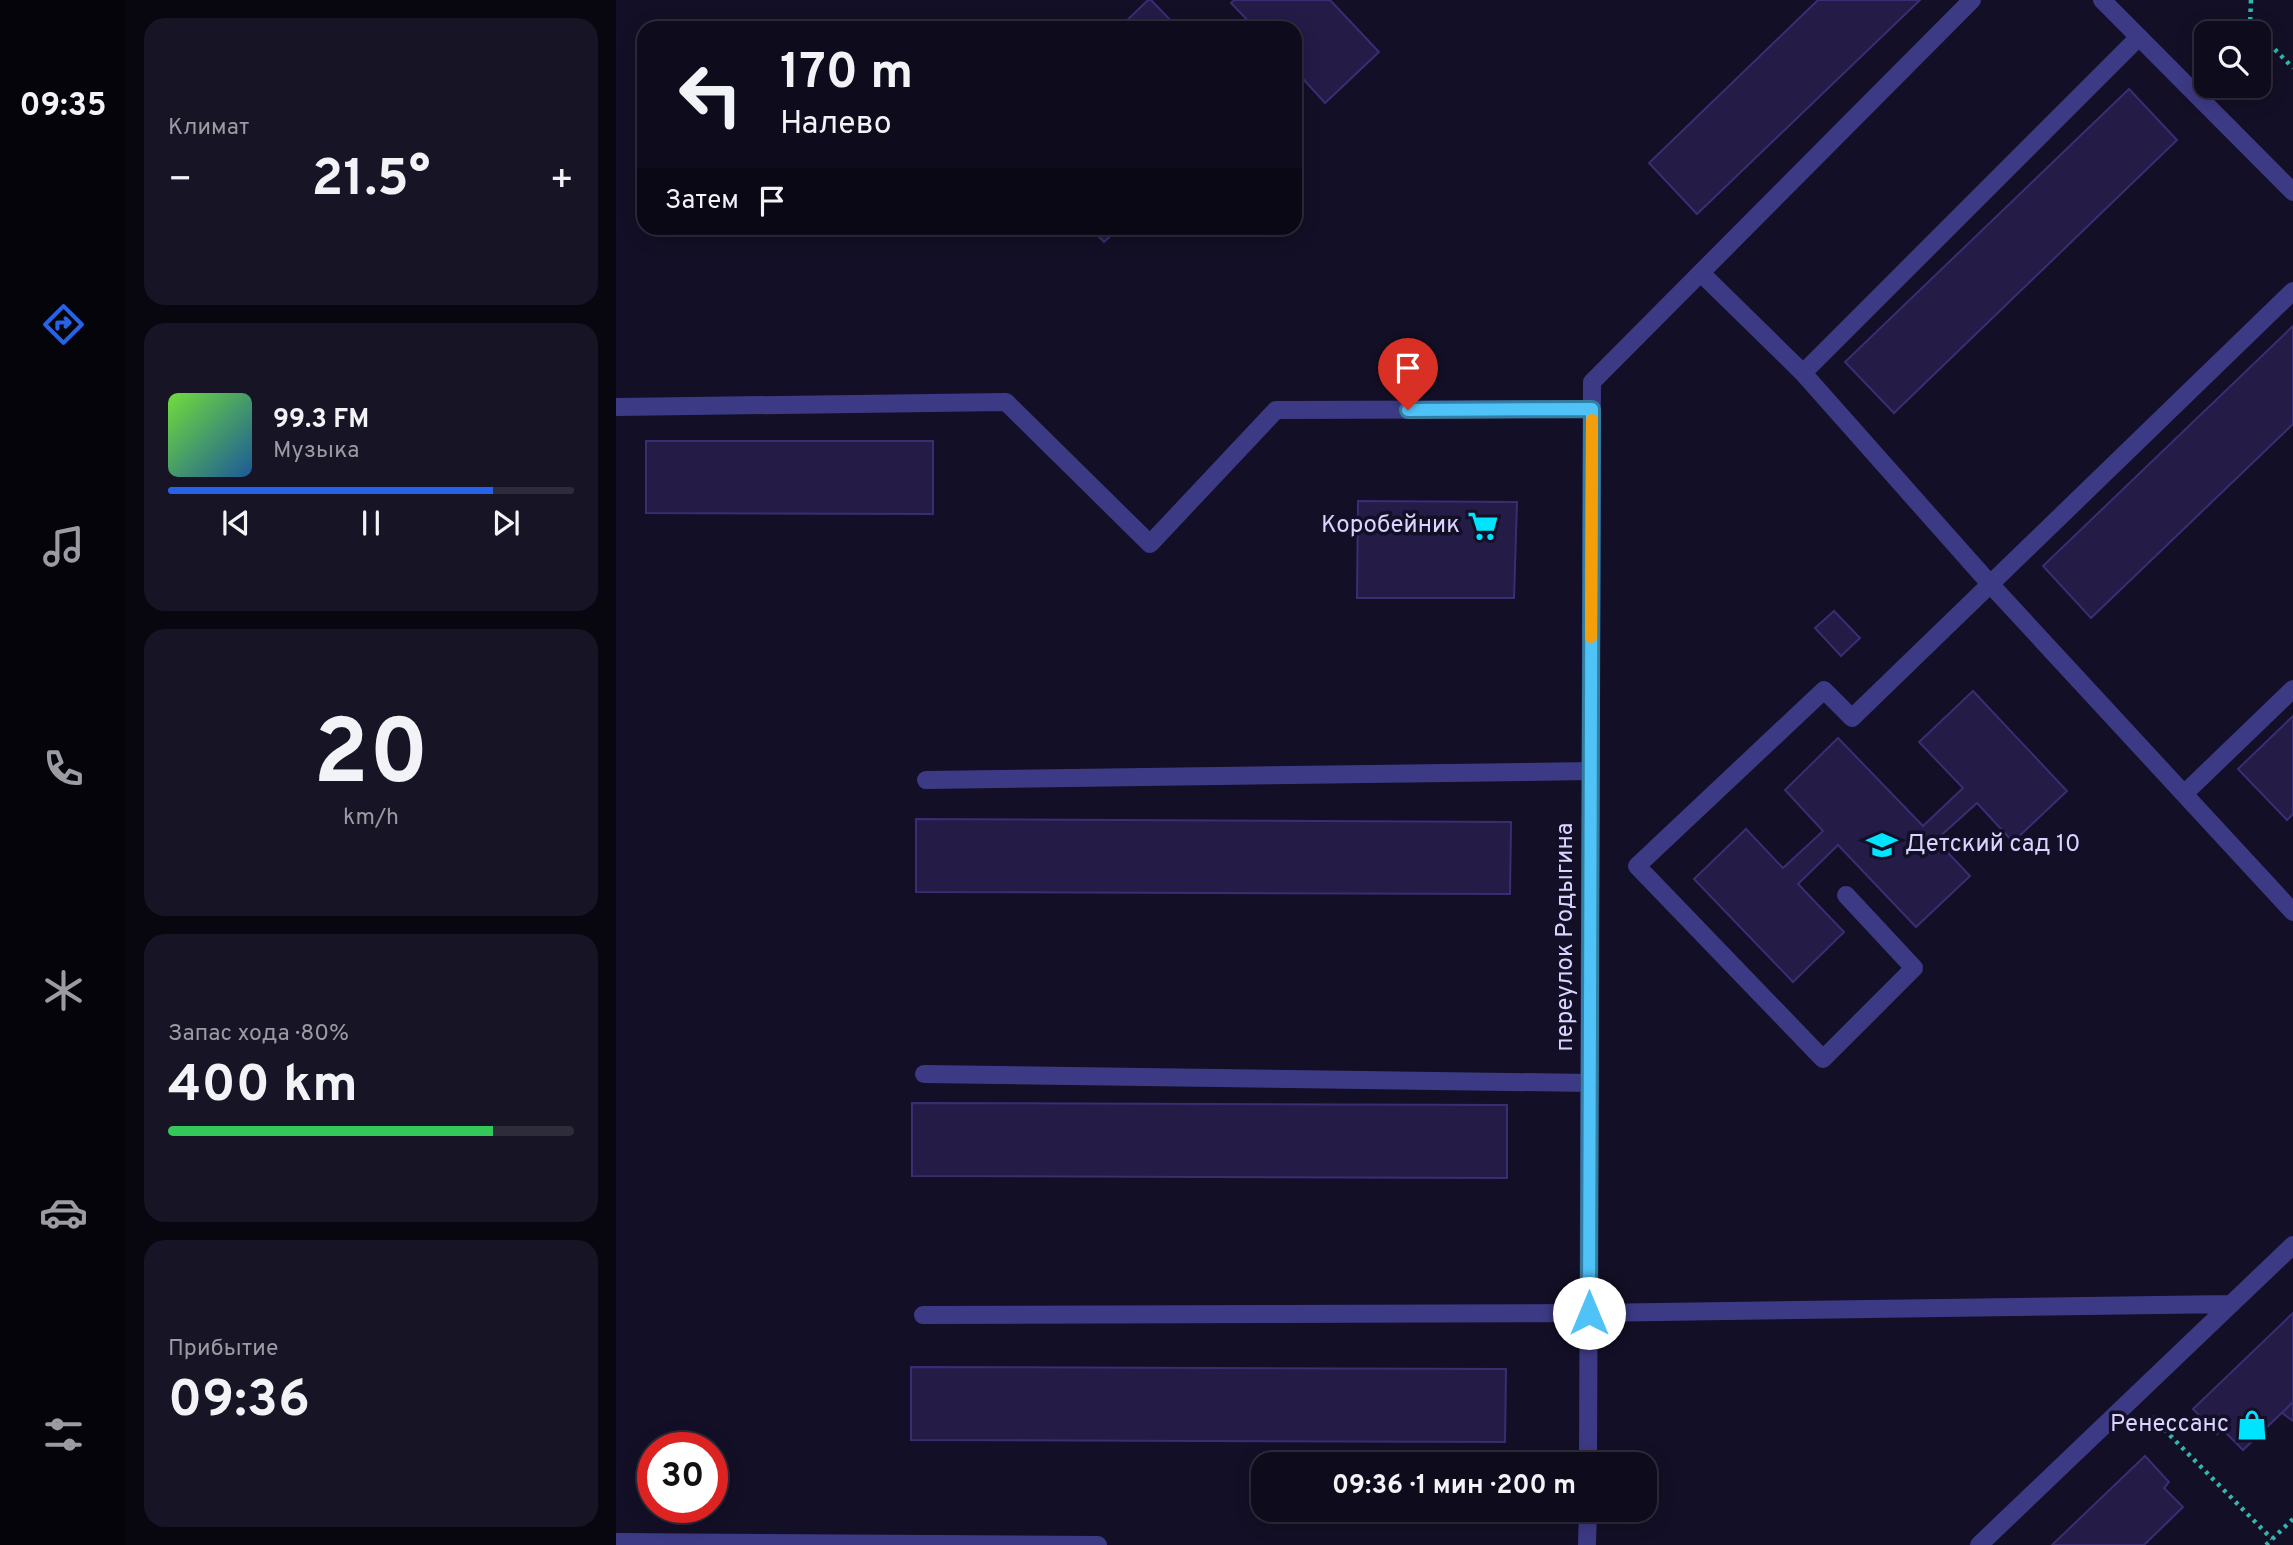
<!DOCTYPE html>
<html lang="ru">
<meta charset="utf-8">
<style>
:root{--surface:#0e0b1c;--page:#171425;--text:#f1f3f6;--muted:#9b9ba3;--line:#2e2b3b;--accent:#2563eb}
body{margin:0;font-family:Overpass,sans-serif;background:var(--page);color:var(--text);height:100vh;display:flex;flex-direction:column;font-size:26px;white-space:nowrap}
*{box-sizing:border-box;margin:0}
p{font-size:23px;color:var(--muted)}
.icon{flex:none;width:38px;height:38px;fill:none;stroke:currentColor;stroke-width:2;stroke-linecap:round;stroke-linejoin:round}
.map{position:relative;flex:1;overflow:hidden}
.details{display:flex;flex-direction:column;gap:18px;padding:18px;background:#08060f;width:490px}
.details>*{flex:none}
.hud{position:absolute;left:21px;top:21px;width:665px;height:214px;border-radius:21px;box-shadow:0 4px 18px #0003,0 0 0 2px var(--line);background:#0e0b1c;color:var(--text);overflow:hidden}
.tools{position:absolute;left:1578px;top:21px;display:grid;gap:14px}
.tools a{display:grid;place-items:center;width:77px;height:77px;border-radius:14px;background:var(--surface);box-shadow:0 4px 18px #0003,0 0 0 2px var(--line);font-size:35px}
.speed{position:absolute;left:21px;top:1432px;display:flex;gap:14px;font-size:35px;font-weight:700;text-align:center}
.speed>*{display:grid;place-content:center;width:91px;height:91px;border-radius:50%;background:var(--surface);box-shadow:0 4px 18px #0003,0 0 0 2px var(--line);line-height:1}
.speed .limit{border:10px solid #d22;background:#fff;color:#111}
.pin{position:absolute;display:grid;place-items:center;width:60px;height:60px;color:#fff;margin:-72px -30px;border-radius:50% 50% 50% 0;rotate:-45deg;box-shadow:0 0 7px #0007}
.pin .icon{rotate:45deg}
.me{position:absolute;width:77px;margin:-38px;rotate:0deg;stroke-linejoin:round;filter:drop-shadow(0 0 5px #0008)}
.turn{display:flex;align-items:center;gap:24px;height:147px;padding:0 28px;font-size:32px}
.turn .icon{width:91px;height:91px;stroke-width:2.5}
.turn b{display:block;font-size:49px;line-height:60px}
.then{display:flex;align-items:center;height:66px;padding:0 28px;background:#0003;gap:14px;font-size:26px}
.big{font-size:52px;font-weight:700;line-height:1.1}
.details .card{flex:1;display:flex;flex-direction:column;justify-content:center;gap:10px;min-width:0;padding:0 24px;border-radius:21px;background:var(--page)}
.details .dial{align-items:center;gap:0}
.dial b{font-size:91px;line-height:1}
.song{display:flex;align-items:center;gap:21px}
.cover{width:84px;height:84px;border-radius:10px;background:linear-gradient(135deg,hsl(100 70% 55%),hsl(210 70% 35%))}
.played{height:7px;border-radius:4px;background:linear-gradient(90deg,var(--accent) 80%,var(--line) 80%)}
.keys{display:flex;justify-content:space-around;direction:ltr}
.heat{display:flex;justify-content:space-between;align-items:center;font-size:38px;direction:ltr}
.charge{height:10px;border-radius:5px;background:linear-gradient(90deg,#34c759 80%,var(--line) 0)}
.trip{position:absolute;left:635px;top:1452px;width:406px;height:70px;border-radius:21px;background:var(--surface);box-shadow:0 4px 18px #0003,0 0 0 2px var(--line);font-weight:700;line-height:70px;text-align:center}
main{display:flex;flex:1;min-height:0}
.dock{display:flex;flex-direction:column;width:126px;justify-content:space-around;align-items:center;background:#06040b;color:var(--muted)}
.dock .icon{width:49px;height:49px}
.dock .on{color:var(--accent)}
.dock b{font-size:32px;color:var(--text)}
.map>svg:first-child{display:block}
.building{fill:#241b47;stroke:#3b2d73;stroke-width:2}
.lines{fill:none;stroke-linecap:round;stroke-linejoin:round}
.path{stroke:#2fb8b0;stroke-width:4.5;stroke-dasharray:3.5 5;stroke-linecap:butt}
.service{stroke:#3d3a85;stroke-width:18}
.minor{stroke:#3d3a85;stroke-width:18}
.route-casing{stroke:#337fa1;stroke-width:18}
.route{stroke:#4fc3f7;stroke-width:12}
.slow{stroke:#f59e0b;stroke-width:12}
.labels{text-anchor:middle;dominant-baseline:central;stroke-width:7;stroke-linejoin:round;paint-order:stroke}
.poi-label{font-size:24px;fill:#d9d4ff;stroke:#130f26;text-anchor:end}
.street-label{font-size:24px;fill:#d9d4ff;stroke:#130f26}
</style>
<main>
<nav class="dock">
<b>09:35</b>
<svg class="icon on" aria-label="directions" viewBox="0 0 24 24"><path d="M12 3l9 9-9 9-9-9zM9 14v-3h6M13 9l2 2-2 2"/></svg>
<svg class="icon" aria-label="music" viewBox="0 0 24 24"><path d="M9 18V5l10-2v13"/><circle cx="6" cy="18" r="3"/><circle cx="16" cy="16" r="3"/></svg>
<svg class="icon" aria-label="phone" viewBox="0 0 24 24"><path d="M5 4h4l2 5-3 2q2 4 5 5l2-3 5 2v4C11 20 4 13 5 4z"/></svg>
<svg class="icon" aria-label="climate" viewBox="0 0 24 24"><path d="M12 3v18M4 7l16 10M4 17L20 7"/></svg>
<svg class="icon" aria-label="car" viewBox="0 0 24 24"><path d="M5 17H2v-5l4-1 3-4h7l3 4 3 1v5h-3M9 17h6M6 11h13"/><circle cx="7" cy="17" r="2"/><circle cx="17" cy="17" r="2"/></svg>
<svg class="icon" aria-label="filters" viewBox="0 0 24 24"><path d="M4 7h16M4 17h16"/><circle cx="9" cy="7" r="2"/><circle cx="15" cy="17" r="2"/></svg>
</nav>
<section class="details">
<div class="card"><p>Климат</p>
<div class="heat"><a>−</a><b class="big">21.5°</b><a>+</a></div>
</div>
<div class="card">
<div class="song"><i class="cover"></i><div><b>99.3 FM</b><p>Музыка</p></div></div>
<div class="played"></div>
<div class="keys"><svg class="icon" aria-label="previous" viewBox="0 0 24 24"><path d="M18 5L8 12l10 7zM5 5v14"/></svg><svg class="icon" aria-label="pause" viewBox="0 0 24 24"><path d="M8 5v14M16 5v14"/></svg><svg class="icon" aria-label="next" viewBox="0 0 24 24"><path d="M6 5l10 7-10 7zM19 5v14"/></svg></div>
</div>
<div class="card dial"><b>20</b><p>km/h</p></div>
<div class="card"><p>Запас хода · 80%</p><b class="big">400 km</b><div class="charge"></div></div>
<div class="card"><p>Прибытие</p><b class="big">09:36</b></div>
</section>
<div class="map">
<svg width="1677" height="1545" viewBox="0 0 1677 1545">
<rect width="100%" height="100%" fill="#130f26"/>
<!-- building -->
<path class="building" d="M 532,0 L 535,0 L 562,28 L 503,28 Z
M 618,0 L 714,0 L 763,52 L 709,103 L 679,70 L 679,28 L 639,28 L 615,3 Z
M 1202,0 L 1304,0 L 1081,214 L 1033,163 Z
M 1513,89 L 1561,140 L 1278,413 L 1229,362 Z
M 474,228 L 504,228 L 488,242 Z
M 1677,326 L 1677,424 L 1475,618 L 1427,566 Z
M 30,441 L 317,441 L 317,514 L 30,513 Z
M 742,501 L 901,502 L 898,598 L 741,598 Z
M 1218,611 L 1244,638 L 1225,656 L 1199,628 Z
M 1357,691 L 1451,791 L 1397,842 L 1361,803 L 1320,840 L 1354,876 L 1300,927 L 1222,845 L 1182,884 L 1228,932 L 1177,982 L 1078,879 L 1130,829 L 1167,868 L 1207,831 L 1169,790 L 1222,738 L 1307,826 L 1347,788 L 1303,742 Z
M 1677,716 L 1677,814 L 1671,820 L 1622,769 Z
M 300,819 L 895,822 L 894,894 L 300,892 Z
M 296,1103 L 891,1105 L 891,1178 L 296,1176 Z
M 1677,1313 L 1677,1402 L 1627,1450 L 1606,1429 L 1601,1434 L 1577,1409 Z
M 295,1367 L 890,1369 L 889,1442 L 295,1440 Z
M 1677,1402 L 1677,1421 L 1666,1413 Z
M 1529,1456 L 1553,1482 L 1548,1488 L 1567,1507 L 1528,1545 L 1436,1545 Z"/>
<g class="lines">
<!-- path -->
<path class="path" d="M 1635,0 L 1634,24 L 1677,68
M 1536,1417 L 1656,1539
M 1650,1545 L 1677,1519"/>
<!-- service -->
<path class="service" d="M 1085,273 L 1187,373 L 1523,37
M 1187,373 L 1375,585 L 1677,912
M 0,407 L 390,402 L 534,544 L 660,410 L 976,409
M 310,780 L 975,771
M 1569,793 L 1677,689
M 1230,895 L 1298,968 L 1207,1059 L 1021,866 L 1208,690 L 1236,718 L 1677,291
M 308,1074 L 974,1083
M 307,1315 L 973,1313 L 1615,1304
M 0,1545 L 2,1542 L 482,1545
M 1363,1545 L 1677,1245"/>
<!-- minor -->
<path class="minor" d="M 1486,0 L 1677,192
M 972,1465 L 976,382 L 1356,0
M 971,1545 L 972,1510"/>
</g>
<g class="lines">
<!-- route casing -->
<g class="route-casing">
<path id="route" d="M 792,410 L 976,409 L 973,1313"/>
</g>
<!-- route -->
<use href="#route" class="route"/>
<!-- slow -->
<path class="slow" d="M 975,637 L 976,420"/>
</g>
<!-- icons -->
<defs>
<g id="supermarket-bare" transform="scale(2.415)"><path d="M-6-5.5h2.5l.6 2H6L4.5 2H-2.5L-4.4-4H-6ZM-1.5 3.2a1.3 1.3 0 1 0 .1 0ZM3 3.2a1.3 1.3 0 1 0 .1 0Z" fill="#00e5ff" stroke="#130f26" stroke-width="2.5" paint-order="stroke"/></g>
<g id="school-bare" transform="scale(2.415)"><path d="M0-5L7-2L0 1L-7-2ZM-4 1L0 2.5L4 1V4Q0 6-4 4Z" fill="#00e5ff" stroke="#130f26" stroke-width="2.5" paint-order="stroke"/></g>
<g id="shop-bare" transform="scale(2.415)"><path d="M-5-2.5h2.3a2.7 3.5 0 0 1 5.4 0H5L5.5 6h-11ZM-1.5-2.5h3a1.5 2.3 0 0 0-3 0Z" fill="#00e5ff" stroke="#130f26" stroke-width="2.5" paint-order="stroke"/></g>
</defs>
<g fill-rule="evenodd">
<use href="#supermarket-bare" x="867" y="526"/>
<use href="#school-bare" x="1266" y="845"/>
<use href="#shop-bare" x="1636" y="1425"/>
</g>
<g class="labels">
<!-- poi labels -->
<g class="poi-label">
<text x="844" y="526">Коробейник</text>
<text x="1289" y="845" text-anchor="start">Детский сад 10</text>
<text x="1613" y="1425">Ренессанс</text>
</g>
<!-- street labels -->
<g class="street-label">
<text transform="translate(950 937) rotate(-90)">переулок Родыгина</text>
</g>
</g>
</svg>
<div class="tools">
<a><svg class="icon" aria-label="search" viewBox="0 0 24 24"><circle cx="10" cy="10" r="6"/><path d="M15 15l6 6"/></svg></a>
</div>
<div class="speed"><div class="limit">30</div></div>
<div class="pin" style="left:792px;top:410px;background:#d93025"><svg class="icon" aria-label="arrive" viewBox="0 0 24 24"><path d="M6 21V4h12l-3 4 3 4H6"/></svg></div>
<svg class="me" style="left:973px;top:1313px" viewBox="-20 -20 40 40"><circle r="19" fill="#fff"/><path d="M0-13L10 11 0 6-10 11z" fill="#4fc3f7"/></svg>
<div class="trip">09:36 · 1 мин · 200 m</div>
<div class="hud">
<div class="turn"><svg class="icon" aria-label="left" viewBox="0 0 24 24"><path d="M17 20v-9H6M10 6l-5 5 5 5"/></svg><div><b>170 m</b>Налево</div></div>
<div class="then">Затем<svg class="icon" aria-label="arrive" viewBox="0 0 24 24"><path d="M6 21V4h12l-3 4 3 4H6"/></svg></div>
</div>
</div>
</main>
